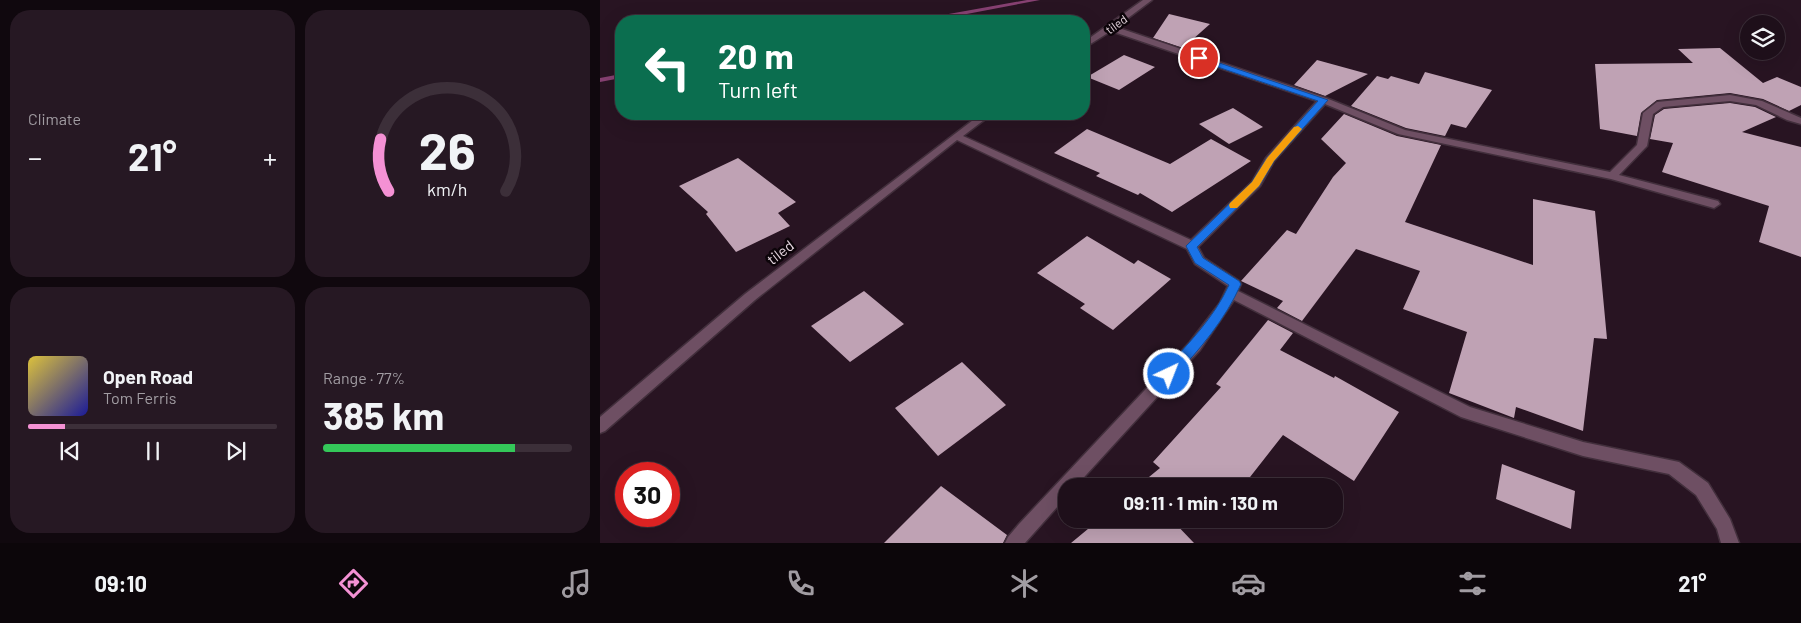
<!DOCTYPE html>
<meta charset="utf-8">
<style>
:root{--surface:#1e0f1a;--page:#261823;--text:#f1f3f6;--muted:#a19ca2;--line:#3c2f39;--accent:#f491d4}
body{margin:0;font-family:Barlow,sans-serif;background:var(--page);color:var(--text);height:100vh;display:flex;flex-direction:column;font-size:19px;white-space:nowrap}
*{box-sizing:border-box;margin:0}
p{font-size:16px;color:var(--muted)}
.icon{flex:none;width:28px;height:28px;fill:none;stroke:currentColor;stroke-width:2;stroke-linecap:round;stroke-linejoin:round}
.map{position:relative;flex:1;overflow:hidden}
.details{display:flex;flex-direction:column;gap:10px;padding:10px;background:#10080e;width:600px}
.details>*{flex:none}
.guide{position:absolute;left:15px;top:15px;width:475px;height:105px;border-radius:20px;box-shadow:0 5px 20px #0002,0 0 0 1px var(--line);background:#0b6e4f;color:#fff;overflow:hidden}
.fabs{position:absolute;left:1140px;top:15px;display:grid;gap:10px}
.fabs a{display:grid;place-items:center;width:45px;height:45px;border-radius:50%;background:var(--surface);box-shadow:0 5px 20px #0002,0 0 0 1px var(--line);font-size:25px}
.speed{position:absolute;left:15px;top:462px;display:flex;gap:10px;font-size:25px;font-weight:700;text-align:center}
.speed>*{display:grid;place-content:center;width:65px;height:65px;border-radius:50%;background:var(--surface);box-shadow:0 5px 20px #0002,0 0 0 1px var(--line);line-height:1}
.speed .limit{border:8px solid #d22;background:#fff;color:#111}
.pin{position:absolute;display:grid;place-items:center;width:42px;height:42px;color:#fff;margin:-21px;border:2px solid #fff;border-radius:50%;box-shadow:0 1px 5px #0007}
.me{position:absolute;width:55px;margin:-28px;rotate:43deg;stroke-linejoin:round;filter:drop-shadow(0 0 4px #0008)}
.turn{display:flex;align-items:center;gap:18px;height:105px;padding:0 20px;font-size:22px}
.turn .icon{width:65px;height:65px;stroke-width:2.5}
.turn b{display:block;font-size:35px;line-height:42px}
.big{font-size:38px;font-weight:700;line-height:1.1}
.details .tile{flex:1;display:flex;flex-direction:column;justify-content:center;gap:8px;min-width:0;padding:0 18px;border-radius:20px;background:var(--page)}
.details .dial{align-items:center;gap:0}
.dial svg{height:130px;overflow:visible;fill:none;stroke:var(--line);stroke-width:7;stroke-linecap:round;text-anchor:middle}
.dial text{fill:var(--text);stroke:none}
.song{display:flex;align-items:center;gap:15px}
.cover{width:60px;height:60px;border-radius:8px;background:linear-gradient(135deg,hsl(50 70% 55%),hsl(240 70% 35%))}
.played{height:5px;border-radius:2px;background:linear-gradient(90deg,var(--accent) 15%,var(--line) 15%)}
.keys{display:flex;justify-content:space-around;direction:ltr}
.heat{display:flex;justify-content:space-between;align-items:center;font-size:28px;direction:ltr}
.charge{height:8px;border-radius:4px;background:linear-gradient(90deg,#34c759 77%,var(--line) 0)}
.details .tiles{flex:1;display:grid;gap:10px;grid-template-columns:repeat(2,1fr)}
.trip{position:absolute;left:458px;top:478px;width:285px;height:50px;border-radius:20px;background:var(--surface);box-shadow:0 5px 20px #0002,0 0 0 1px var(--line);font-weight:700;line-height:50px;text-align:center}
.tab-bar{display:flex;height:80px;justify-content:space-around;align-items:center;background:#0c060a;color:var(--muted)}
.tab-bar .icon{width:35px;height:35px}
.tab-bar .current{color:var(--accent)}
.tab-bar b{font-size:22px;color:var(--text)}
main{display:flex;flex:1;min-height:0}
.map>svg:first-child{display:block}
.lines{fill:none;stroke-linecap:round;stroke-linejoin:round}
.stream{fill:#874172;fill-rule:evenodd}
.building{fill:#bfa2b4}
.street-casing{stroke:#422f3c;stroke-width:3}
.street{fill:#6e4f63;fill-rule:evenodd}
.route{fill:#1a73e8;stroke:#114b97}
.slow{fill:#f59e0b}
.labels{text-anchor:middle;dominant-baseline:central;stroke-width:5;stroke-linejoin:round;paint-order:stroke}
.far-street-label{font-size:12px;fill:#e3d4dd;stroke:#0c0409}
.street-label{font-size:15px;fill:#e3d4dd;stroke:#0c0409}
</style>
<main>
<section class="details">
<div class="tiles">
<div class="tile"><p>Climate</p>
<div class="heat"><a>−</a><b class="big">21°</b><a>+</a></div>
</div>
<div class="tile dial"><svg viewBox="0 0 100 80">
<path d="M14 69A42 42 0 1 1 86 69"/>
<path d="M14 69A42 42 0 0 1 9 37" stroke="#f491d4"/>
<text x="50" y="56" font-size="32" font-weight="700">26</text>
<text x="50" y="72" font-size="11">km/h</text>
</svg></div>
<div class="tile">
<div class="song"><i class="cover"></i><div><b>Open Road</b><p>Tom Ferris</p></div></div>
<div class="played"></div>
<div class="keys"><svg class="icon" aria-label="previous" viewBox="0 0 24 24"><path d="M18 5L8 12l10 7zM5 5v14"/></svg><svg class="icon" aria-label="pause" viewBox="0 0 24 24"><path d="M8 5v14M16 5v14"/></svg><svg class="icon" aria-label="next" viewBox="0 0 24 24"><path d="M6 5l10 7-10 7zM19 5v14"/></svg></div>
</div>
<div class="tile"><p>Range · 77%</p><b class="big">385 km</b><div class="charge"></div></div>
</div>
</section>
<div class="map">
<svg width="1201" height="543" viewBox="0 0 1201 543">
<rect width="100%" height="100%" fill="#281422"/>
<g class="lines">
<!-- stream -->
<path class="stream" d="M 427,0 L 440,0 L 330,21 L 318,21 L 321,19 Z
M 21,74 L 21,78 L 0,82 L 0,78 Z"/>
</g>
<!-- building -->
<path class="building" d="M 569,14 L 610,24 L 583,48 L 553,38 Z
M 1120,48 L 1163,83 L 1177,77 L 1201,87 L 1201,105 L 1189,111 L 1163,99 L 1130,93 L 1057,100 L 1041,113 L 1037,136 L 1000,129 L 995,64 L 1093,63 L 1078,49 Z
M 524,55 L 555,67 L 519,90 L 487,77 Z
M 717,60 L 768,74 L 725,96 L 694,85 Z
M 825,72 L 892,90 L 866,128 L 851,124 L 845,136 L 806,128 L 751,106 L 777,76 L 788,79 L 791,76 L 819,84 Z
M 1130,103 L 1155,107 L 1176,117 L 1142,132 L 1201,147 L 1201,257 L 1159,242 L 1169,206 L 1062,172 L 1073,143 L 1050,139 L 1055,115 L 1064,109 Z
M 633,108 L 663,127 L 629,144 L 599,124 Z
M 744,114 L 797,136 L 841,145 L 805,222 L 933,265 L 933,199 L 995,211 L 1007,339 L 994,338 L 983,431 L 916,407 L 914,418 L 849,393 L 867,332 L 803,309 L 820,271 L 756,249 L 702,321 L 677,308 L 683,301 L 641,281 L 687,230 L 696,234 L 733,177 L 746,163 L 721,139 Z
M 487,129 L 570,164 L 611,139 L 651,161 L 572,212 L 540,193 L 538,195 L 496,176 L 500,173 L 454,153 Z
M 138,158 L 196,202 L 178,213 L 190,226 L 136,252 L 106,214 L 108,212 L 79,186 Z
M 487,236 L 534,264 L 538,260 L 571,279 L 513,330 L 480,308 L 485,304 L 437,273 Z
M 264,291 L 304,324 L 250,362 L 211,326 Z
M 668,320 L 693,333 L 680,350 L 734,378 L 735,376 L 799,412 L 754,481 L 683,435 L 643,486 L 538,486 L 560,468 L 553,462 L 621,387 L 616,384 Z
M 362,362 L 406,405 L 338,456 L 295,408 Z
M 902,464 L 975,491 L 971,529 L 896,499 Z
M 341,486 L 407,535 L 403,543 L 284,543 Z
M 500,519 L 571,519 L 594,543 L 471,543 Z"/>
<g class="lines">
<!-- street casing -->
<g class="street-casing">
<path id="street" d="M 543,0 L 552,0 L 516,27 L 726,98 L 805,130 L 1010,172 L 1037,145 L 1043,113 L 1057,102 L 1130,95 L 1162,101 L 1201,118 L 1201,124 L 1187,120 L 1156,105 L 1130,101 L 1063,107 L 1053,114 L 1047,146 L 1019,175 L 1118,201 L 1120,204 L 1114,208 L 1011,179 L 798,134 L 725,104 L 674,161 L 660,186 L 598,247 L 604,258 L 639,281 L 641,284 L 638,291 L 870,407 L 983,442 L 1079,462 L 1108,483 L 1130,519 L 1139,543 L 1121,543 L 1117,529 L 1096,495 L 1069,474 L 983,456 L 861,417 L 634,300 L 600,350 L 476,486 L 466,486 L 466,497 L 425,543 L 405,543 L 408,537 L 419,524 L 590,342 L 620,303 L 628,286 L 595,264 L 587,249 L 357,140 L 155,300 L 5,431 L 0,433 L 0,417 L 145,294 L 381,114 L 392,114 L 363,136 L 591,240 L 652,182 L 666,158 L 717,101 L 511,31 L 484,48 L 484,42 Z"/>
</g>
<!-- street -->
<use href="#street" class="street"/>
</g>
<!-- route -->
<path class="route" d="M 597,57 L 602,57 L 728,100 L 674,161 L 659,186 L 597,247 L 603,258 L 639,281 L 641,284 C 625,320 600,349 573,378 L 569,379 L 564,378 L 562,374 L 564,370 C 588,344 614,318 629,285 L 595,263 L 586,246 L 652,182 L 667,158 L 718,101 L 597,60 Z"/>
<!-- slow -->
<path class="slow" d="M 698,126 L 702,129 L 674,161 L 659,186 L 637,208 L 630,208 L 629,205 L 630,203 L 652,182 L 667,158 L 694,127 Z"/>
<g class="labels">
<!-- far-street labels -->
<g class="far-street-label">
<text transform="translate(516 24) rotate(-36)">tiled</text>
</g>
<!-- street labels -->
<g class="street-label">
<text transform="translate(180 252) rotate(-38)">tiled</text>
</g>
</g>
</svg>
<div class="fabs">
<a><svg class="icon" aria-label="layers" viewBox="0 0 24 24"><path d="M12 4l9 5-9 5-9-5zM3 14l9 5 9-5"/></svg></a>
</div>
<div class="speed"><div class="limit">30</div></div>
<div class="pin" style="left:599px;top:58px;background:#d93025"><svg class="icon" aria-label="arrive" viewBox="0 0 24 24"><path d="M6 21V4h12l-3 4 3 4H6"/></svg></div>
<svg class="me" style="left:569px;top:374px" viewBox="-20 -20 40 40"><circle r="17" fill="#1a73e8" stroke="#fff" stroke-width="3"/><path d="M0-11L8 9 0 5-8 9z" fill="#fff"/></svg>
<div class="trip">09:11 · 1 min · 130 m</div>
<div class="guide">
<div class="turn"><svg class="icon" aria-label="left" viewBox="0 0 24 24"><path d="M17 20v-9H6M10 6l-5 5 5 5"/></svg><div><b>20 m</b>Turn left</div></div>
</div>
</div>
</main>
<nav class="tab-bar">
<b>09:10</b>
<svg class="icon current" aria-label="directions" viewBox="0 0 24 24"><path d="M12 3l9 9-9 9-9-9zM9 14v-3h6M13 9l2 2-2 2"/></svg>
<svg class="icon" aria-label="music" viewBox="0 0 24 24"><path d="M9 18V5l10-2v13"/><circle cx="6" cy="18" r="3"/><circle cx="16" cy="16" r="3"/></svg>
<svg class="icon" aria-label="phone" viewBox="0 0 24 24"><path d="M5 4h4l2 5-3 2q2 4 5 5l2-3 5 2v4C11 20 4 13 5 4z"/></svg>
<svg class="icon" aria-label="climate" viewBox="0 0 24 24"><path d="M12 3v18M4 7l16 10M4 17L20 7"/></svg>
<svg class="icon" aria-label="car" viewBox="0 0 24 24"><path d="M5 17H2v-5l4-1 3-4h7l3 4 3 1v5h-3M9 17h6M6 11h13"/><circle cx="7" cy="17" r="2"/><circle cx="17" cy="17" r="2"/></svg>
<svg class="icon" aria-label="filters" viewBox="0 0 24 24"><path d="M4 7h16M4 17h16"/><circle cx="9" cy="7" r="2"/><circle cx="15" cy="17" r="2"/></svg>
<b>21°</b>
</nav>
